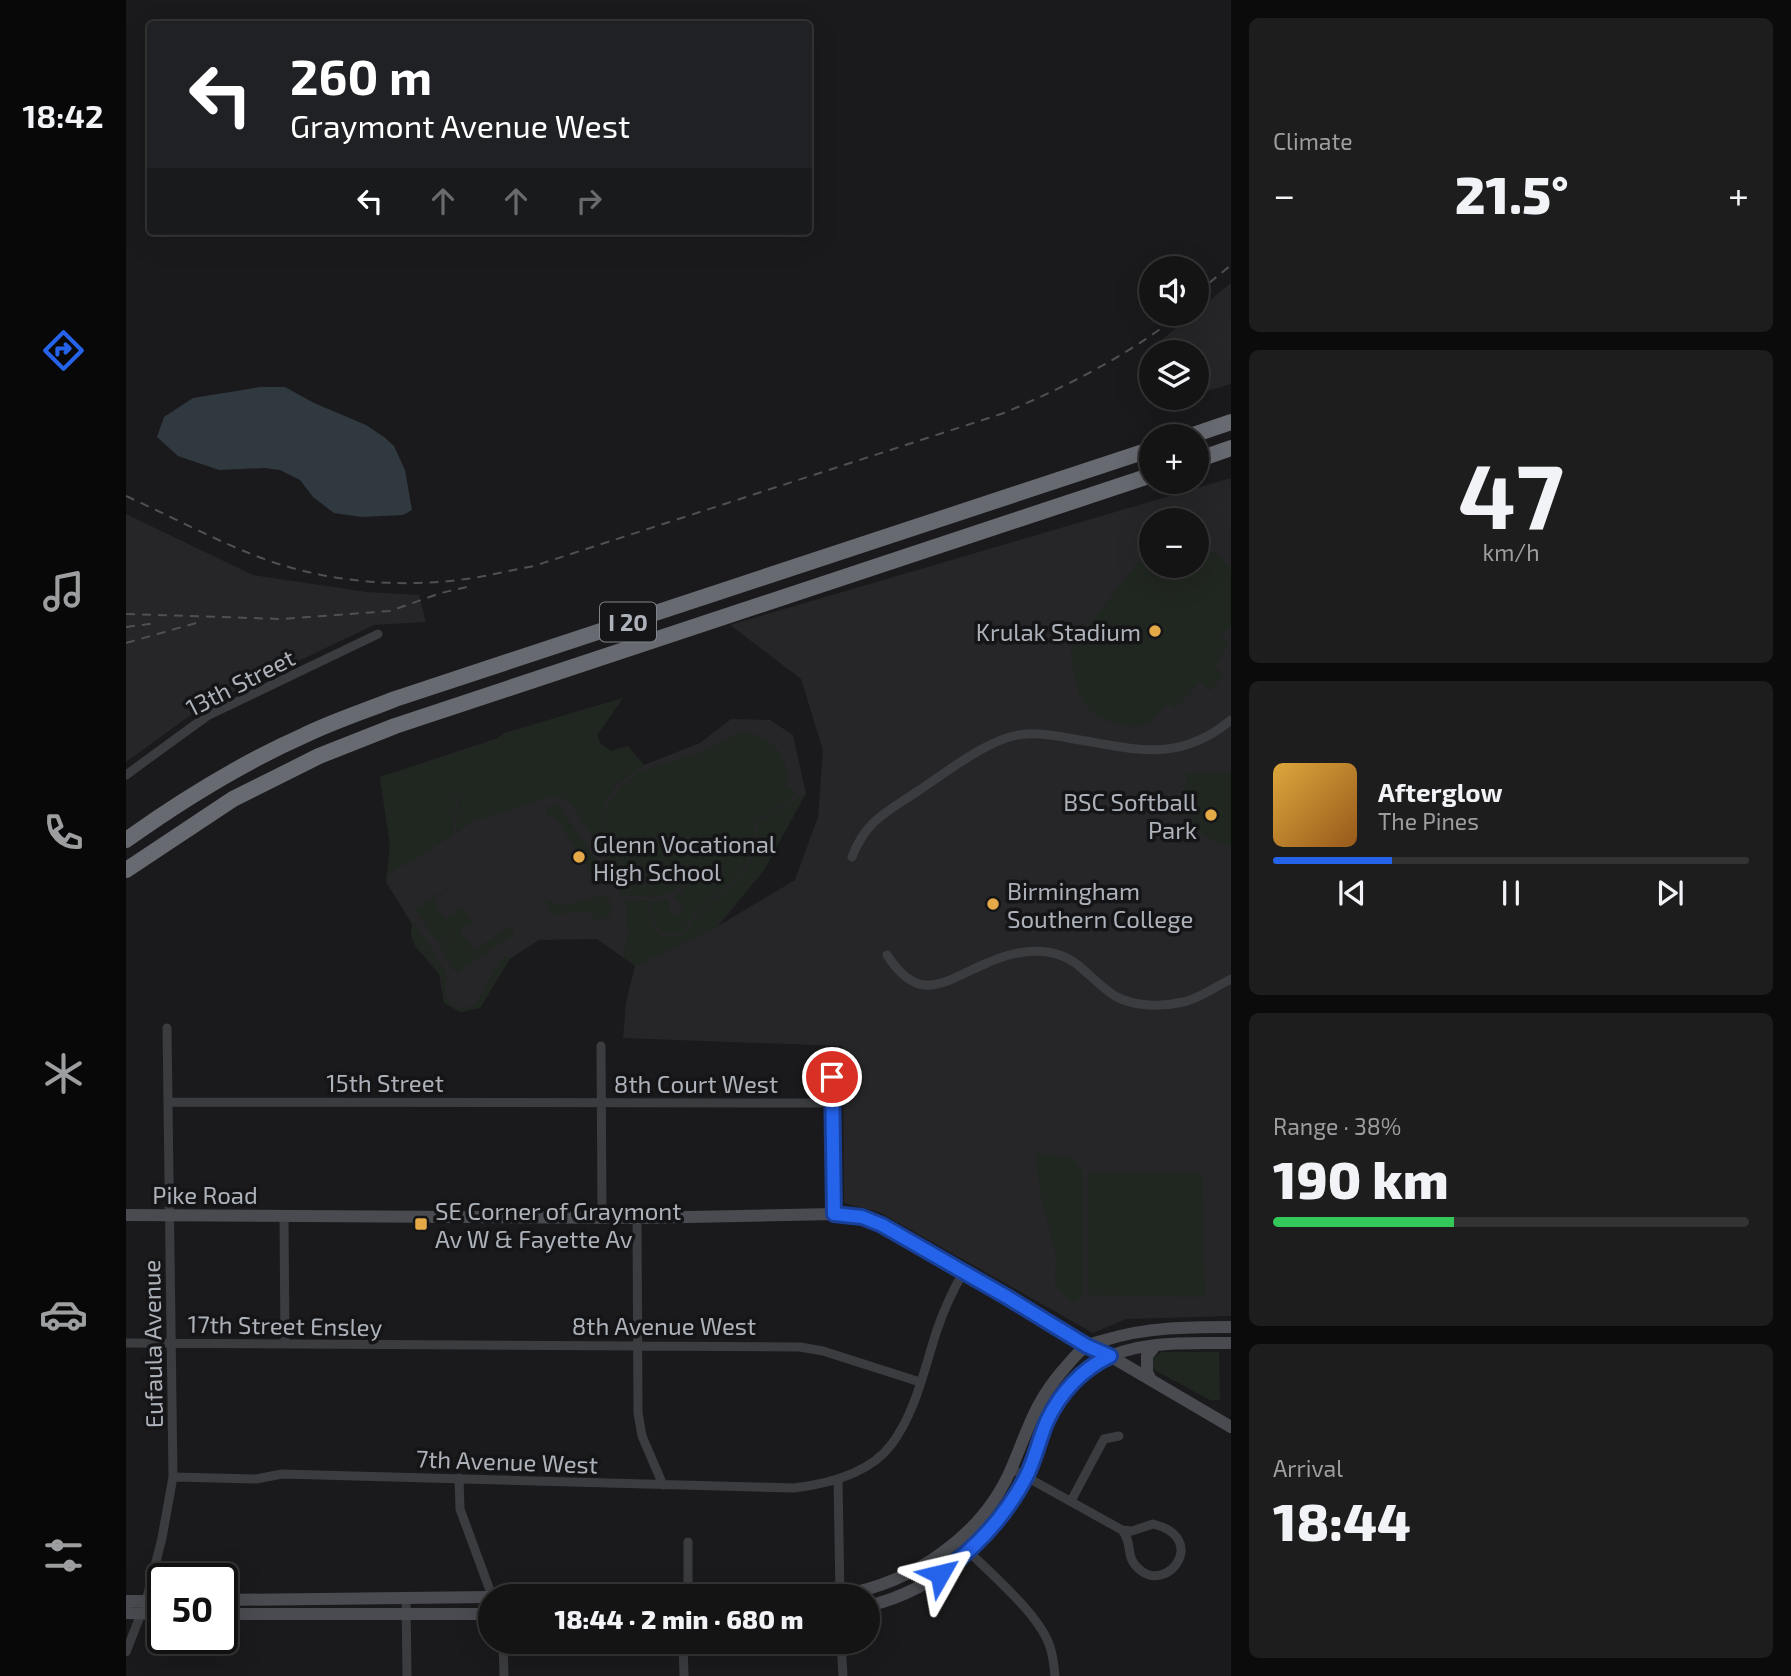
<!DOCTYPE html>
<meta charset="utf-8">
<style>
:root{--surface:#141415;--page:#1d1d1e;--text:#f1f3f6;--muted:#9d9ea0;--line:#333334;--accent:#2563eb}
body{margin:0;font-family:"Exo 2",sans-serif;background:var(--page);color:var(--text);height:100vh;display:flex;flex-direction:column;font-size:26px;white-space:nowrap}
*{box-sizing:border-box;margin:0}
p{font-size:23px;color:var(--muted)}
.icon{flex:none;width:38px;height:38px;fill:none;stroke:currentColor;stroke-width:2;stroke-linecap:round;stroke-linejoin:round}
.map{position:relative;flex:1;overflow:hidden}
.drawer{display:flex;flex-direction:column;gap:18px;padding:18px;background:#0b0b0c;width:560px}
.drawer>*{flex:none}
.banner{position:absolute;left:21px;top:21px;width:665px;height:214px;border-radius:7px;box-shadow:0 7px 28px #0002,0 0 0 2px var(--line);background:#202124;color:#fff;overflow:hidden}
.controls{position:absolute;left:1013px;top:256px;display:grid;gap:14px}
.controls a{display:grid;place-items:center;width:70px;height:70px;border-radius:50%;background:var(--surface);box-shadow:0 7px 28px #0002,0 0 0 2px var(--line);font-size:35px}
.speed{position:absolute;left:21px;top:1563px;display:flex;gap:14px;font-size:35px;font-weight:700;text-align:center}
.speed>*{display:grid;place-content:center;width:91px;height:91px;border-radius:50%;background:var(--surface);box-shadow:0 7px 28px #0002,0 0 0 2px var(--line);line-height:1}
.speed .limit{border:4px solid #111;border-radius:10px;background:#fff;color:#111}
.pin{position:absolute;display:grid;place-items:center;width:60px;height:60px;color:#fff;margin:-30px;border:4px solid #fff;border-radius:50%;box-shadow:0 2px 7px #0007}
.me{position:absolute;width:77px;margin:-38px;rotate:53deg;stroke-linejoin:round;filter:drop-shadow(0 0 5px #0008)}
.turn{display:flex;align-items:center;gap:24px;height:147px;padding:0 28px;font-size:32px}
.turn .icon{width:91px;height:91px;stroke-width:2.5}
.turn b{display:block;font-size:49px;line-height:60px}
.lanes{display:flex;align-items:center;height:66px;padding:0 28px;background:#0003;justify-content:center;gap:35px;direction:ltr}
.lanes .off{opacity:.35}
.big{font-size:52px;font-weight:800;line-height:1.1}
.drawer .tile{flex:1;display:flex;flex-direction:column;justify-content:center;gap:10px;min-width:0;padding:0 24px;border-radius:10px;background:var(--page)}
.drawer .dial{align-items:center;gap:0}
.dial b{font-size:91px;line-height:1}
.song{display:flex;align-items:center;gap:21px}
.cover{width:84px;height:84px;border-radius:10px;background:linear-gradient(135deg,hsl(40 70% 55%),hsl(30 70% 35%))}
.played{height:7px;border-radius:4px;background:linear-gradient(90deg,var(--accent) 25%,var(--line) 25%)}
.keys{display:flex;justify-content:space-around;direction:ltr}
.heat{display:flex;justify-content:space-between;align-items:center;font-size:38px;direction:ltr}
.charge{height:10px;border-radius:5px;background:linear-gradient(90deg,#34c759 38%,var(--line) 0)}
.trip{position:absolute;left:352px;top:1584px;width:402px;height:70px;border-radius:35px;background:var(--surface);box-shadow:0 7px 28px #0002,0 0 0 2px var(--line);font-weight:800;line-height:70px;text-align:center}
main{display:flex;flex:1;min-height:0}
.tab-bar{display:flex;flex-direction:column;width:126px;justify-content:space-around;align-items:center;background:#080808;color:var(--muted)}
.tab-bar .icon{width:49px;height:49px}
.tab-bar .active{color:var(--accent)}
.tab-bar b{font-size:32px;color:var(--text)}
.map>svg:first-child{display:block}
.built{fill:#262629;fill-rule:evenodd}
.green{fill:#202620}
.water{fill:#30393f}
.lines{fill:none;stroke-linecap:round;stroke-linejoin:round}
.street{stroke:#3b3c40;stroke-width:9}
.secondary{stroke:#494b50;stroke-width:12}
.highway{stroke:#676a71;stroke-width:16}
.rail{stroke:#4e5055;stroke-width:2;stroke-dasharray:9 7;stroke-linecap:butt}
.route-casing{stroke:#184099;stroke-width:18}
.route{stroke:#2563eb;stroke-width:12}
.poi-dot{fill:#e5a948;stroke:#151517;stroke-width:2.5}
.labels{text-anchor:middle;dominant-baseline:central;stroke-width:7;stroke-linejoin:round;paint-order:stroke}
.shield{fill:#151517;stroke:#7f8389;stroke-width:2}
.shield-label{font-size:23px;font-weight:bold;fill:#adb2ba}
.poi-label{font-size:24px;fill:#adb2ba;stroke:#151517;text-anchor:start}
.street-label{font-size:24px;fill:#adb2ba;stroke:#151517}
</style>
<main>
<nav class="tab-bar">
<b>18:42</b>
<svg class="icon active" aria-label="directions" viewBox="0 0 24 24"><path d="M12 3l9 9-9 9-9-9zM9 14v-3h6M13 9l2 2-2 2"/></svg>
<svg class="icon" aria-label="music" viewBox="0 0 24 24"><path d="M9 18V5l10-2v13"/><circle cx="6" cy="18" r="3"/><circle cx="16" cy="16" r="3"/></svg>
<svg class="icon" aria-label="phone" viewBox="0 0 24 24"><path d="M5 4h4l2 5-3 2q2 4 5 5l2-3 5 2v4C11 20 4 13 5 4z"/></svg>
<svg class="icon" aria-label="climate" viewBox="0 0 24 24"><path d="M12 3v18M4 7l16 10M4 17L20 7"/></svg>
<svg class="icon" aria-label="car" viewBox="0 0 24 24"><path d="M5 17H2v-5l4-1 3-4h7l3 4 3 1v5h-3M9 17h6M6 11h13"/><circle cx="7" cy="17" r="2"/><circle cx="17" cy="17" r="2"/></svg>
<svg class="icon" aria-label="filters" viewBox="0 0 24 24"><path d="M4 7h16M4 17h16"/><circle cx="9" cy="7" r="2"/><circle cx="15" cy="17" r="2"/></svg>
</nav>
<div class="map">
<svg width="1105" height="1676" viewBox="0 0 1105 1676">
<rect width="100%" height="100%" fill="#1a1a1c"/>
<!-- built -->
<path class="built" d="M 1105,283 L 1105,384 L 1071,394 L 1071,352 L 1026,352 L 1025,388 L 1014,358 L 1068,313 L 1071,313 L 1071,311 Z
M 1105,478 L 1105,1316 L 1000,1319 L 967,1333 L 753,1212 L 718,1203 L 717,1046 L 497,1038 L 500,1002 L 509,966 L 471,939 L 413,940 L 381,961 L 354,1008 L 334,1012 L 318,1003 L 313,974 L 290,947 L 285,932 L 286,924 L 260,882 L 264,845 L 254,777 L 370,739 L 379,733 L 497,698 L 471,735 L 475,744 L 485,751 L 502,746 L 518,765 L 574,743 L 605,719 L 644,720 L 667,735 L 680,793 L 638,870 L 592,926 L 669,880 L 692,817 L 697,750 L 675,679 L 604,625 ZM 1026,520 L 1071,520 L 1071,565 L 1026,565 Z
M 0,514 L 127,575 L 241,592 L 293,595 L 300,622 L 248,625 L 76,707 L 0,762 Z"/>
<!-- green -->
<path class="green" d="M 1071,547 L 1089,553 L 1105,569 L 1105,625 L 1095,637 L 1103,645 L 1088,665 L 1098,675 L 1084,691 L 1074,682 L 1050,708 L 1042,703 C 1036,709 1027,722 1018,725 C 1010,729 1000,726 991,724 C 951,714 948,684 945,648 L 1014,560 L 1025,553 L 1026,565 L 1071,565 Z
M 497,698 L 471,735 L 475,744 L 485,751 L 502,746 L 518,767 C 476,786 461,824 492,862 C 502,875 515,878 523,893 L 522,897 L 495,895 L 485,868 L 446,805 L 437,798 L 428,796 L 347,821 L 330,833 L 332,796 L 314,795 L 330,797 L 328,834 L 293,857 L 270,869 L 262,876 L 262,882 L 260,882 L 264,845 L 254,777 L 370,739 L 379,733 Z
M 621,733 C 650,738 666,761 660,790 L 665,788 L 670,796 L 628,823 C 638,867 594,888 568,915 C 562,921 560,928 555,934 C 533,936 523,923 524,902 L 541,899 L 545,913 L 549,915 L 554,914 L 557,910 L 551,900 L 548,900 L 547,896 C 561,893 561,881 560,868 L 559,867 L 553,871 L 557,873 L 558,879 C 555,894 539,896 525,897 L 518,881 L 522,877 C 504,874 493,863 485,848 C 470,820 476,806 497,785 C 504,779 510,773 519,770 C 537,762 558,759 576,752 C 593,745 602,734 621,733 Z
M 1105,772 L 1105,847 C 1072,841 1051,805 1062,773 Z
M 680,793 L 638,870 L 589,928 L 509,966 L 497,957 L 502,935 L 500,901 L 522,900 C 523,923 529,943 558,935 C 580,891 637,884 631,823 Z
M 426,805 L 434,807 L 482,877 L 480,882 L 468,886 L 461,880 L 467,882 L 468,878 L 430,818 L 419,814 L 420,808 Z
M 333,881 L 307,900 L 319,919 L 337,908 L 347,923 L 312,943 L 289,909 Z
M 478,895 L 485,902 L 486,911 L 482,918 L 470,920 L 463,912 L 425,914 L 418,896 C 435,915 457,899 478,895 Z
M 288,923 C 298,938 310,954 319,971 C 323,979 318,984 319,992 C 321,1009 337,1011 349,1005 L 376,958 L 380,955 L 384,959 L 354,1008 L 334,1012 L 318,1003 C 317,994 318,983 314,975 C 305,958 276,944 288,923 Z
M 385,926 L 389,933 L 331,972 L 326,969 L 313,945 L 334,931 L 348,950 Z
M 909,1154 L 946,1157 L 957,1173 L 957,1295 L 947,1303 L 929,1285 L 930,1254 L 915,1196 Z
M 962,1173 L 1076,1174 L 1079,1297 L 962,1295 Z
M 1035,1352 L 1093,1352 L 1094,1400 L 1084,1400 L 1030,1371 L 1027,1368 L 1026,1359 Z"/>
<!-- water -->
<path class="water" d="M 134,387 L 159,387 L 188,403 L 240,425 L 258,437 L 268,446 L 279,470 L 286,510 L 277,515 L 236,517 L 208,513 L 187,497 L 174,480 L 154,470 L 138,468 L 93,470 L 52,456 L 31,437 L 38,417 L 67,398 Z"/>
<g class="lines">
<!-- street -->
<path class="street" d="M 0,775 L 81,716 L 252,634
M 726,857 C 740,820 761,812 792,791 C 821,772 865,736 900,734 C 916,733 932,736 948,739 C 1009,749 1052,764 1105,720
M 761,955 C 794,1006 818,981 861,963 C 890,950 925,944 952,965 C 964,975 976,988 989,996 C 1009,1007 1036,1007 1057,1002 C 1073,999 1090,986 1105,979
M 475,1046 L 476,1217
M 705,1052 L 708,1214
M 42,1102 L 707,1103
M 158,1216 L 159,1344
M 511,1218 L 512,1413 L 516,1436 L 537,1485
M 0,1343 L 674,1347 L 697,1351 L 794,1382
M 886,1469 L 996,1530
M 47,1477 L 130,1479 L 156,1474 L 668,1488 C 701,1484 743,1474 765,1445 C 790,1412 798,1369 811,1330 C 818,1309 827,1290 838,1271
M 333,1478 L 334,1509 L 366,1596
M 712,1479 L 714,1596
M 945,1501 L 978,1439 L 993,1436
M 1027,1524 C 1084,1538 1041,1595 1013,1569 C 998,1556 1008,1545 996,1530 L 1006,1531 Z
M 832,1541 C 858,1568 910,1610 923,1644 C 927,1654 928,1665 929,1676
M 560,1596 L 562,1587 L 562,1542
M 280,1598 L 281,1676
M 377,1642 L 378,1676
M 557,1642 L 558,1676
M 715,1642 L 717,1676
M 0,1652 L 20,1601 L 36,1538 L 47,1477 L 41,1028"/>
<!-- secondary -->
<path class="secondary" d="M 0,1215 L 511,1218 L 708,1214 L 736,1218 L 756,1225 L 903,1309 L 961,1346 L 984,1356 L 1105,1427
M 1025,1380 L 1021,1372 L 1021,1356 L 1029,1346
M 635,1596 C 661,1596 690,1599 715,1595 C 787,1583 857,1536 886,1467 C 903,1427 908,1404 937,1370 C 944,1362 951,1353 959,1347 C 965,1343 973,1342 979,1340 C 1021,1327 1062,1327 1105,1327
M 96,1600 L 364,1597
M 0,1601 L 37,1601
M 742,1606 C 809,1590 873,1538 901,1474 C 919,1435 928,1387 969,1363 C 1010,1340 1060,1343 1105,1343
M 0,1613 L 37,1614
M 96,1614 L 364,1614"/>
<!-- highway -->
<path class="highway" d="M 1064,436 L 1105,422
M 1071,460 L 1105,448
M 0,840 C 56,800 116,763 179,735 C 208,721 239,711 269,699 L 1026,449
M 0,870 L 107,799 L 193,756 L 269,726 L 1026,475"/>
<!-- rail -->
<path class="rail" d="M 1071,293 L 1105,265
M 0,496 C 42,515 83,537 125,554 C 191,581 270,589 340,579 C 363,576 385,570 408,566 L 878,413 C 941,386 1002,356 1055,313
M 0,614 L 156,619 L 264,611 L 315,593 L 345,586
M 0,627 L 30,623
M 0,643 L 70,623"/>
</g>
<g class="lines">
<!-- route casing -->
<g class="route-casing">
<path id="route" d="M 706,1077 L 708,1214 L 736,1217 L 756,1225 L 881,1297 L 961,1346 L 984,1356 C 956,1369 934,1393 921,1421 C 913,1439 909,1460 900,1477 C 879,1517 850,1548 814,1574"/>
</g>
<!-- route -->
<use href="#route" class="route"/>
</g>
<!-- markers -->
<g class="poi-dot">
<circle cx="1029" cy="631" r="7"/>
<circle cx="1085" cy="815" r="7"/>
<circle cx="453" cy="857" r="7"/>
<circle cx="867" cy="904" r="7"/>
<rect x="288" y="1217" width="14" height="14" rx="3.5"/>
</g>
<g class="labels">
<!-- shield labels -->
<rect class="shield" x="474" y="602.5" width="56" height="39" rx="5"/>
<g class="shield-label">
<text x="502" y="622">I 20</text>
</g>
<!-- poi labels -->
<g class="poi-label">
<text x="1015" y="631" text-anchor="end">Krulak Stadium</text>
<text x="1071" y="801" text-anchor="end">BSC Softball<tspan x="1071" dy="28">Park</tspan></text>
<text x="467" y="843">Glenn Vocational<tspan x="467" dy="28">High School</tspan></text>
<text x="881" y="890">Birmingham<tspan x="881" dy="28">Southern College</tspan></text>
<text x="309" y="1210">SE Corner of Graymont<tspan x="309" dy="28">Av W &amp; Fayette Av</tspan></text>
</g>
<!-- street labels -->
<g class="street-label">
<text transform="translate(114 682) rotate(-27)">13th Street</text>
<text x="259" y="1082">15th Street</text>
<text x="570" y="1083">8th Court West</text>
<text x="79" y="1194">Pike Road</text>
<text transform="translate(159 1325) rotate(1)">17th Street Ensley</text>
<text x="538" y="1325">8th Avenue West</text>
<text transform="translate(26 1344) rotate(-91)">Eufaula Avenue</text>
<text transform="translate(381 1461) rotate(2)">7th Avenue West</text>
</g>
</g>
</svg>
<div class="controls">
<a><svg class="icon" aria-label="sound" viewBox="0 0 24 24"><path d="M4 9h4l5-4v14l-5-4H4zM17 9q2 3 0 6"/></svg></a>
<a><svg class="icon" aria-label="layers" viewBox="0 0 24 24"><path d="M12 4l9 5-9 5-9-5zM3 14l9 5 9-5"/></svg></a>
<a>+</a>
<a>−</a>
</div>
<div class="speed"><div class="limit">50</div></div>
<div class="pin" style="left:706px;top:1077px;background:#d93025"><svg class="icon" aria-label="arrive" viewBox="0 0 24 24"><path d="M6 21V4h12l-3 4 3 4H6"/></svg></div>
<svg class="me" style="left:814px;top:1574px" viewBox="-20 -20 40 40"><path d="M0-17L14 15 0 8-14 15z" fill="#2563eb" stroke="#fff" stroke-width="4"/></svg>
<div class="trip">18:44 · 2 min · 680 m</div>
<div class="banner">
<div class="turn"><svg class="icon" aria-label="left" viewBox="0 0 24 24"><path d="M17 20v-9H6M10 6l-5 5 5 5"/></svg><div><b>260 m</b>Graymont Avenue West</div></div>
<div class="lanes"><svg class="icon" aria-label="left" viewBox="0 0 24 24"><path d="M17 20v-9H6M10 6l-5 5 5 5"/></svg><svg class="icon off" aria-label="ahead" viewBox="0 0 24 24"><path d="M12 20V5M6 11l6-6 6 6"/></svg><svg class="icon off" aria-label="ahead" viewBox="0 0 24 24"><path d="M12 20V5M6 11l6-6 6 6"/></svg><svg class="icon off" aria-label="right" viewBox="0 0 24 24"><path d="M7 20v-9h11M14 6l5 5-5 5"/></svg></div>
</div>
</div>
<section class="drawer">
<div class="tile"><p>Climate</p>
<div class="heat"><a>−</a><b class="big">21.5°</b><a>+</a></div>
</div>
<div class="tile dial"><b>47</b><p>km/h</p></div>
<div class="tile">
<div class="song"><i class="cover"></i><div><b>Afterglow</b><p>The Pines</p></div></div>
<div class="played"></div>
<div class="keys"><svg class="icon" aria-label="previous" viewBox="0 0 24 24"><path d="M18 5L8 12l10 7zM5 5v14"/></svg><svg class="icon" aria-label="pause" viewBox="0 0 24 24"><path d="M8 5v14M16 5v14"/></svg><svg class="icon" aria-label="next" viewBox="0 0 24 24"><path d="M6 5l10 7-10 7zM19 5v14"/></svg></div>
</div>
<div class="tile"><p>Range · 38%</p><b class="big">190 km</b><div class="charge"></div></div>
<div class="tile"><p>Arrival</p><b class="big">18:44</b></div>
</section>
</main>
